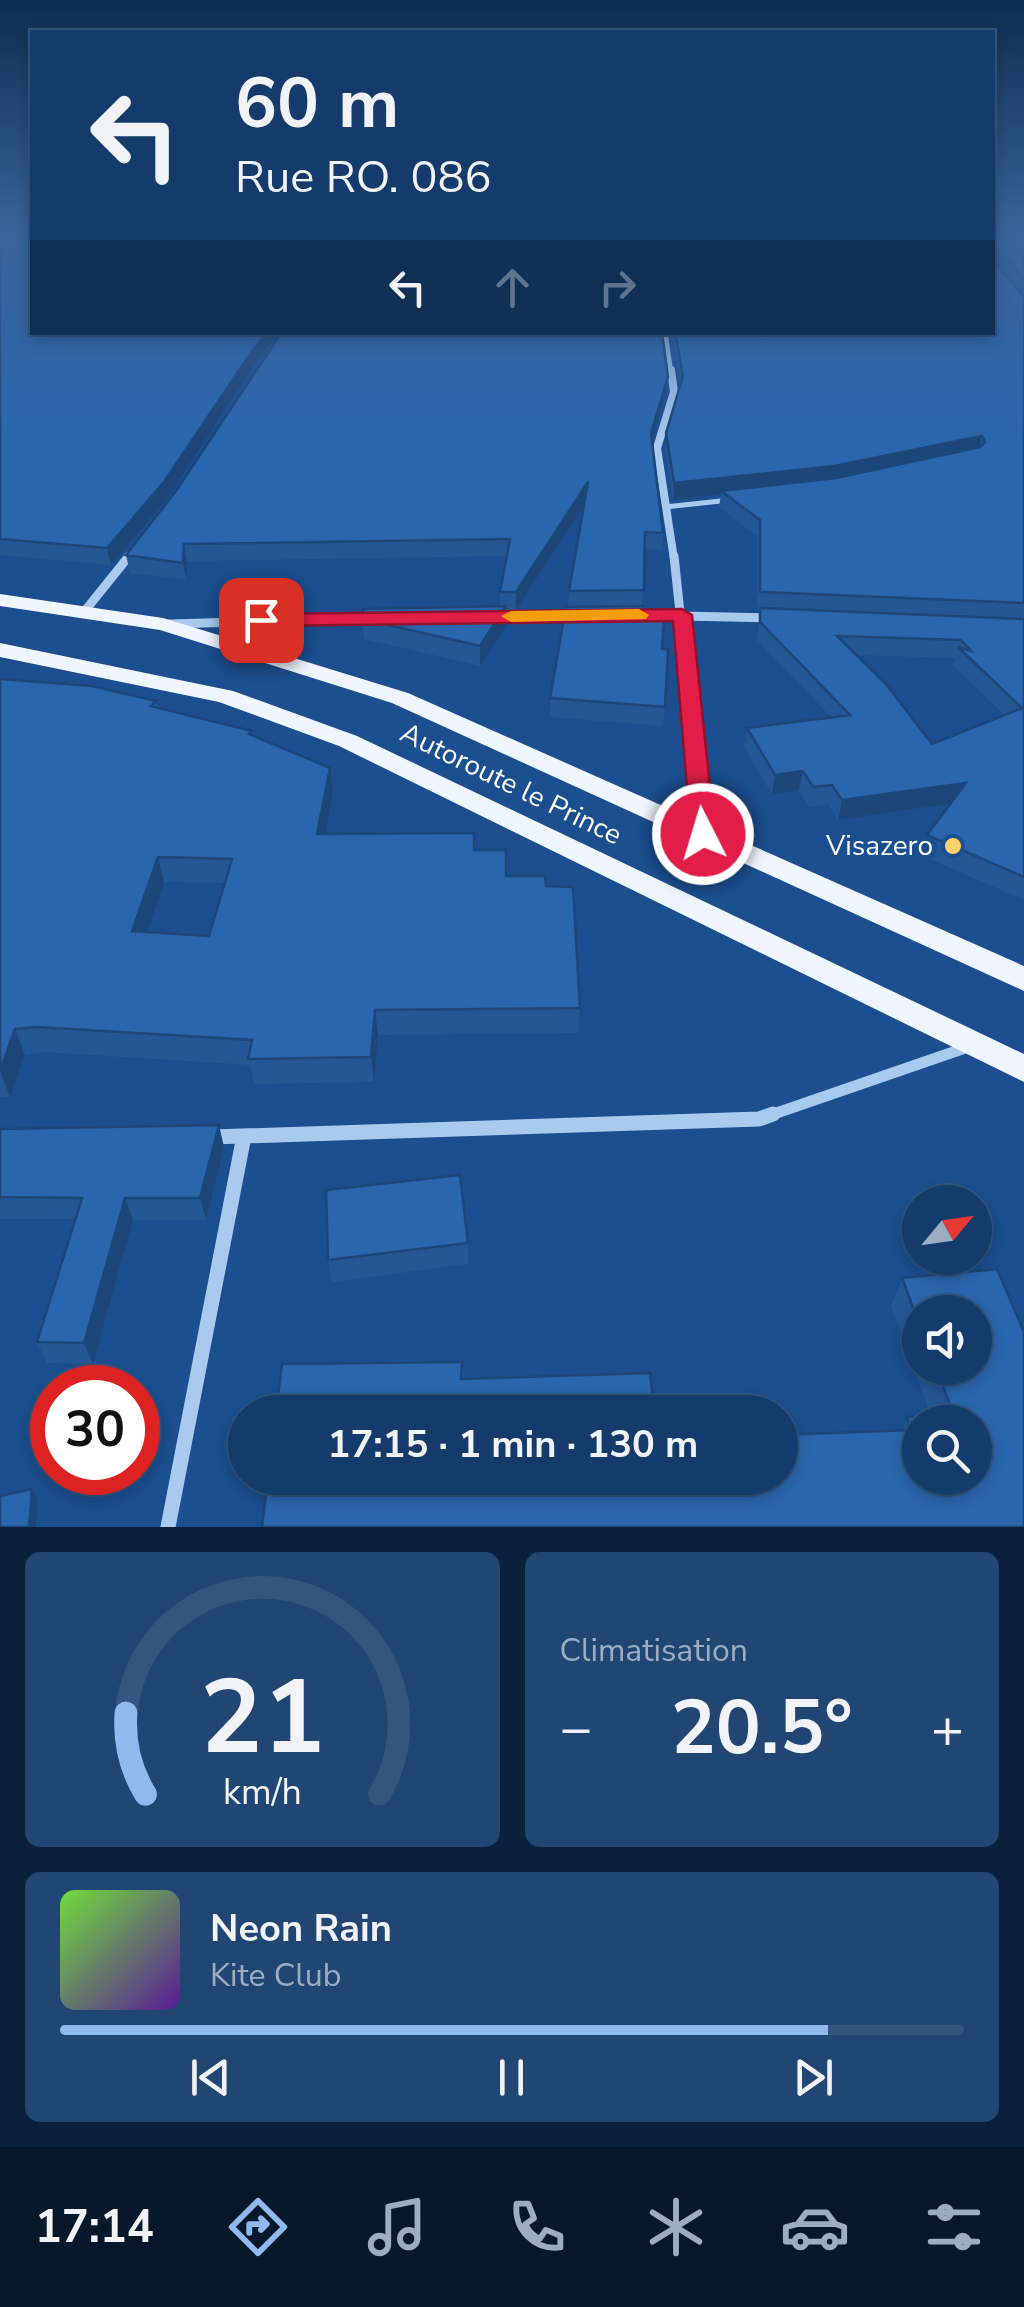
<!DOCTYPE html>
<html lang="fr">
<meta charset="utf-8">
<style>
:root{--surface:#143b6b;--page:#214673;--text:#f1f3f6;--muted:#9dadc1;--line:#33557e;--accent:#90b9f0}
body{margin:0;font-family:"Nunito Sans",sans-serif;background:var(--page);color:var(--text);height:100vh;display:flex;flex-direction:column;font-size:38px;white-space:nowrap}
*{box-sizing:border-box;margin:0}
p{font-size:32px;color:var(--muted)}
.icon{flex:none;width:55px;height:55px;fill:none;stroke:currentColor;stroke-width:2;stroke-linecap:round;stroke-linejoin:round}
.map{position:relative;height:1527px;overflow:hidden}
.drawer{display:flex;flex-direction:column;gap:25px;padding:25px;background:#0b203b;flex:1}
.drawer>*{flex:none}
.hud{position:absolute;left:30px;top:30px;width:965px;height:305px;border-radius:0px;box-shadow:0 5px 15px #0003,0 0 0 2px var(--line);background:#143b6b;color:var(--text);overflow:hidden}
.needle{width:65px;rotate:61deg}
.tools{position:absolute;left:902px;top:1185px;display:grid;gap:20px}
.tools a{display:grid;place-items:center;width:90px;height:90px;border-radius:50%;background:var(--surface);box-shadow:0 5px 15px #0003,0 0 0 2px var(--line);font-size:50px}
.speed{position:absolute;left:30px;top:1365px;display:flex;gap:20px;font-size:50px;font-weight:700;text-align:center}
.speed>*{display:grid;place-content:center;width:130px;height:130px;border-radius:50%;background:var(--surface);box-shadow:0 5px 15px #0003,0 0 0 2px var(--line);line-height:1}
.speed .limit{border:15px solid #d22;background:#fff;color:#111}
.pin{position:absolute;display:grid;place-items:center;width:85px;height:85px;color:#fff;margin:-42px;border-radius:20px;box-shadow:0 5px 15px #0006}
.me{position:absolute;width:110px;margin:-55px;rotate:355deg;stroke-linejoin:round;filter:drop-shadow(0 0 8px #0008)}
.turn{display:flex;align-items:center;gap:35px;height:210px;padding:0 40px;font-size:45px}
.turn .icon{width:130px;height:130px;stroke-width:2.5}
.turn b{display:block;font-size:70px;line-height:85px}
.lanes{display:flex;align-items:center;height:95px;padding:0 40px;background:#0003;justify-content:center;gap:50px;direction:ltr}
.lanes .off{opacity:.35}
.big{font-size:75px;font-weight:700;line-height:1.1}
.drawer .tile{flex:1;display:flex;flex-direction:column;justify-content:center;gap:15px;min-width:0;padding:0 35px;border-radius:15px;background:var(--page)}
.drawer .dial{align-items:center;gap:0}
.dial svg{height:260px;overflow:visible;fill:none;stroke:var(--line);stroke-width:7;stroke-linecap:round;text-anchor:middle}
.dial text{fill:var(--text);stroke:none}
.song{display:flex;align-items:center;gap:30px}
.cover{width:120px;height:120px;border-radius:15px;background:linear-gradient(135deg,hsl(100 70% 55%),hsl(270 70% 35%))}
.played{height:10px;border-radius:5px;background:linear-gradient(90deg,var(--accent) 85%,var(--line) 85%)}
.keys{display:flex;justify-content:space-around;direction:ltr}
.heat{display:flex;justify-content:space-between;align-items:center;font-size:55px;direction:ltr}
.drawer .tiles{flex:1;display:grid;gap:25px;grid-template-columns:1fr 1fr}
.tile:last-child{grid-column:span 2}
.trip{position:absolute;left:228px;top:1395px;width:570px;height:100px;border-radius:50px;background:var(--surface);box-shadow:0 5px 15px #0003,0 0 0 2px var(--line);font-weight:700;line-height:100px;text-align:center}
.tab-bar{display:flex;height:160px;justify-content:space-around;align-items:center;background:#08182b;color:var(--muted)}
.tab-bar .icon{width:70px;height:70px}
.tab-bar .on{color:var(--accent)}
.tab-bar b{font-size:45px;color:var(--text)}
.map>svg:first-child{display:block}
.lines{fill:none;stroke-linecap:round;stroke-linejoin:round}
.lane{stroke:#a9c9ee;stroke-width:5}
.street-far4{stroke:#a9c9ee;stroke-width:5}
.street-far3{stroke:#a9c9ee;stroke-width:8}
.street-far2{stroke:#a9c9ee;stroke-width:9}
.street-far1{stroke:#a9c9ee;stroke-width:11}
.street{stroke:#a9c9ee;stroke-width:15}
.primary{fill:#f0f6ff;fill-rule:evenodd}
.wall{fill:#245895;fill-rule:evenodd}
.shaded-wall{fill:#1d4779}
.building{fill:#2a66ad;stroke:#1d4779;stroke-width:2.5;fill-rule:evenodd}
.route{fill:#e11d48;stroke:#92132f;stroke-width:2.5}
.slow{fill:#f59e0b}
.poi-dot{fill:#ffd166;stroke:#1b4f8f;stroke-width:4}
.labels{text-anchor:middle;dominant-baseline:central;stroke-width:10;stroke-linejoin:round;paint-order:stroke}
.street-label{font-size:28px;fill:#fff;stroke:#1b4f8f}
.poi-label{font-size:28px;fill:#fff;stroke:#1b4f8f;text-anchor:end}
</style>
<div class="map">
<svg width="1024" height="1527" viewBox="0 0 1024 1527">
<rect width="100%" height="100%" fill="#1b4f8f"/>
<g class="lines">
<!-- lane -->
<path class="lane" d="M 665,507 L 730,500"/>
<!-- street-far4 -->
<path class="street-far4" d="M 665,332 L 671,373"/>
<!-- street-far3 -->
<path class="street-far3" d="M 671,370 L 674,392 L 657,448 L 674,559
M 127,559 L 134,550"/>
<!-- street-far2 -->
<path class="street-far2" d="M 674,556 L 700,801
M 84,612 L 129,556
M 634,615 L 772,618
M 494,616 L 577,616
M 169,624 L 372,618"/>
<!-- street-far1 -->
<path class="street-far1" d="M 700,799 L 703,833
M 765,1117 L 968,1047"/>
<!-- street -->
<path class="street" d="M 213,1137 L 759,1119 L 773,1114
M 168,1527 L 244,1136"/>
<!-- primary -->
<path class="primary" d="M 0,594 L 163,618 L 408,693 L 1024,966 L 1024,991 L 392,703 L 160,630 L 0,606 Z
M 0,643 L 233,691 L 357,736 L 1024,1054 L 1024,1082 L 339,746 L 219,702 L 0,657 Z"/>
</g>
<!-- wall -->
<path class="wall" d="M 0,229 L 281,332 L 254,366 L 167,499 L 111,565 L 0,555 Z
M 992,229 L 1024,229 L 1024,900 L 921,855 L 927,835 L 951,803 L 838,820 L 828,804 L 809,807 L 799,790 L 772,794 L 744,747 L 747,728 L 831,717 L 757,640 L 760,610 L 757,610 L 758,537 L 719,507 L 721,494 L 673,500 L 665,449 L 666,433 L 680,384 L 671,332 L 992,332 ZM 994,261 L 997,261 L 1023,297 ZM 856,655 L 955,658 L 953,665 L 1004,715 L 932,744 Z
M 668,377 L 666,391 L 652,441 L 663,533 L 662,550 L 645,549 L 642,606 L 643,618 L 662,649 L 665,707 L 663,726 L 550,717 L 550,698 L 568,607 L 569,591 L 585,503 L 516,610 L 506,610 L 506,626 L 480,666 L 364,639 L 362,619 L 500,606 L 500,592 L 507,556 L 187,561 L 186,580 L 130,573 L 126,555 L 176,491 Z
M 0,679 L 156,701 L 158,708 L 252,731 L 253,736 L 333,793 L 325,834 L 475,850 L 506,876 L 546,886 L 580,1008 L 578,1033 L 378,1035 L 374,1082 L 254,1084 L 250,1065 L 46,1052 L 25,1055 L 10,1097 L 0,1097 ZM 164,882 L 225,883 L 209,936 L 147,932 Z
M 0,1129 L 224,1147 L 206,1220 L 133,1220 L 93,1364 L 47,1363 L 37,1342 L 75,1219 L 0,1219 Z
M 468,1243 L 468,1264 L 332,1282 L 328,1260 Z
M 997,1269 L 1024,1332 L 1024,1527 L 262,1527 L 268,1478 L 780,1478 L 780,1435 L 902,1430 L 907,1417 L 931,1416 L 891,1306 L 902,1278 ZM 920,1312 L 975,1312 L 975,1368 L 920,1368 ZM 920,1422 L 975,1422 L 975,1478 L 920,1478 Z"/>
<!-- shaded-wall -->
<path class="shaded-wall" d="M 268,332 L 281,332 L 254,366 L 167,499 L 111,565 L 107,548 L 252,351 Z
M 668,377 L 666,391 L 650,448 L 651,433 Z
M 982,436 L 978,451 L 831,482 L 721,491 L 721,494 L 673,500 L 674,483 Z
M 588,482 L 588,499 L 516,610 L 516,592 Z
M 184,544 L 187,561 L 186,580 L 183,563 Z
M 506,606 L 506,626 L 480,666 L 480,646 Z
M 330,768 L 333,793 L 321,858 L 317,834 Z
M 803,771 L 799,790 L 772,794 L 775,775 Z
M 966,783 L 960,802 L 838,820 L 842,800 Z
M 158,857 L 164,882 L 139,957 L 132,931 Z
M 375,1010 L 378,1035 L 374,1082 L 371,1057 Z
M 15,1029 L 25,1055 L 10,1097 L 0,1071 Z
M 219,1125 L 224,1147 L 206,1220 L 200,1198 Z
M 125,1198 L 133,1220 L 93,1364 L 84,1343 Z
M 32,1489 L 38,1499 L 36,1527 L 29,1527 Z"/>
<!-- building -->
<path class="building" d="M 0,229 L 32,229 L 32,332 L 268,332 L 252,351 L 164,482 L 107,548 L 0,539 Z
M 992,229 L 1024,229 L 1024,280 L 1000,249 L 992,248 Z
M 992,259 L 1024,297 L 1024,603 L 760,592 L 760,520 L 721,491 L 836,478 L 980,447 L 985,442 L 982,436 L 834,466 L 674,483 L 666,433 L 683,376 L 675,332 L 992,332 Z
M 282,332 L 662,332 L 668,377 L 651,433 L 663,533 L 645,532 L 644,590 L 569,591 L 588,482 L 516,592 L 500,592 L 510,539 L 184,544 L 183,563 L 126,555 L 176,491 Z
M 506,606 L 480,646 L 362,619 L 363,609 Z
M 643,606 L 643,618 L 664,620 L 662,649 L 668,649 L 665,707 L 550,698 L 566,607 Z
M 760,608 L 1024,619 L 1024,877 L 927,835 L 966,783 L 842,800 L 832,785 L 813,787 L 803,771 L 775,775 L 747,728 L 850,715 L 760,622 ZM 837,636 L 961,640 L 971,651 L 958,647 L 1022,708 L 932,744 L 885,683 Z
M 0,679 L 92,686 L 156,701 L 151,706 L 252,731 L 249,734 L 330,768 L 317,834 L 474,833 L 474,850 L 506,850 L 506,876 L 545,876 L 546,886 L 573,887 L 580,1008 L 375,1010 L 371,1057 L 248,1059 L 252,1040 L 37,1027 L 15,1029 L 0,1071 ZM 158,857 L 232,859 L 209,936 L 132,931 Z
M 219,1125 L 200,1198 L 125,1198 L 84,1343 L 37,1342 L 82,1198 L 0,1197 L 0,1129 Z
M 460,1175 L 468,1243 L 328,1260 L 326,1190 Z
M 997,1269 L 1024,1332 L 1024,1527 L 262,1527 L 268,1478 L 780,1478 L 780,1435 L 911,1430 L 907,1417 L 954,1415 L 936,1368 L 975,1368 L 975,1312 L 920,1312 L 920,1326 L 902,1278 ZM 920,1422 L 975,1422 L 975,1478 L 920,1478 Z
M 462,1362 L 461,1379 L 650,1373 L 654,1412 L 276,1412 L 282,1364 Z
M 32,1489 L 29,1527 L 0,1527 L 0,1496 Z"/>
<!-- sky -->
<linearGradient id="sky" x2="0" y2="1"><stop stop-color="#0f2b4f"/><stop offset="0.52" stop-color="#39639b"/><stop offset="1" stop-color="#39639b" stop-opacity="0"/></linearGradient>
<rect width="1024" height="443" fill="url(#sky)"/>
<!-- route -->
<path class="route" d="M 682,609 L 692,615 L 715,834 L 703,842 L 691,834 L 673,621 L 261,626 L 251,620 L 261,614 Z"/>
<!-- slow -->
<path class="slow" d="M 639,609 L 649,615 L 646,619 L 511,622 L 501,616 L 511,611 Z"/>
<!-- markers -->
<circle class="poi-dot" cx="953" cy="846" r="10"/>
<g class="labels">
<!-- street labels -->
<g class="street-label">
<text transform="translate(511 784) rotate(26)">Autoroute le Prince</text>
</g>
<!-- poi labels -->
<g class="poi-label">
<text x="933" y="846">Visazero</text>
</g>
</g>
</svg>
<div class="tools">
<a><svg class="needle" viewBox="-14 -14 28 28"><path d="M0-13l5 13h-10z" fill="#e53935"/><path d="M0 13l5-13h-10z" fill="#9dadc1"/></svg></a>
<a><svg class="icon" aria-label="sound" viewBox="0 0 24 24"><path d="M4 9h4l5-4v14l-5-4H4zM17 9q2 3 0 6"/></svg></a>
<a><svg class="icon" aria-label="search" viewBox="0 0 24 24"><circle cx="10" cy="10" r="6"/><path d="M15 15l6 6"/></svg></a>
</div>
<div class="speed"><div class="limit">30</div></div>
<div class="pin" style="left:261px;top:620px;background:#d93025"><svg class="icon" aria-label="arrive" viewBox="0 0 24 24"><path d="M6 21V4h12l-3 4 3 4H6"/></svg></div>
<svg class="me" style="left:703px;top:834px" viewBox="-20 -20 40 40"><circle r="17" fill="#e11d48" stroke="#fff" stroke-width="3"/><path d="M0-11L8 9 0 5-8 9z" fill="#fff"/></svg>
<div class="trip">17:15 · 1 min · 130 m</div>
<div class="hud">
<div class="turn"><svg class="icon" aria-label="left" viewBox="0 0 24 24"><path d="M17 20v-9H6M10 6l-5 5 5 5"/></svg><div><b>60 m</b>Rue RO. 086</div></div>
<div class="lanes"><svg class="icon" aria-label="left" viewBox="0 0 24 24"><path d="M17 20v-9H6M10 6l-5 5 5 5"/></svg><svg class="icon off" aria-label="ahead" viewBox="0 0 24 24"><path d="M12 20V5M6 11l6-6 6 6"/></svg><svg class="icon off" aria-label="right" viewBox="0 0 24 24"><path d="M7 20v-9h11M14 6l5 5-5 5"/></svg></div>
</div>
</div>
<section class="drawer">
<div class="tiles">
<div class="tile dial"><svg viewBox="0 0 100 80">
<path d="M14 69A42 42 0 1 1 86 69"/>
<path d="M14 69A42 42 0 0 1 8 44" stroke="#90b9f0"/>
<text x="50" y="56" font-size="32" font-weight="700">21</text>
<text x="50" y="72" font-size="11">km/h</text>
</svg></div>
<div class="tile"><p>Climatisation</p>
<div class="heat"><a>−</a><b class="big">20.5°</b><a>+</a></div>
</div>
<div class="tile">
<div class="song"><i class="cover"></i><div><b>Neon Rain</b><p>Kite Club</p></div></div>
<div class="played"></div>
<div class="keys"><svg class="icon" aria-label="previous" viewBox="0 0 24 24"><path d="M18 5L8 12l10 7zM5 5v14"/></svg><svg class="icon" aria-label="pause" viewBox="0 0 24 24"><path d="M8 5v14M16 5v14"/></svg><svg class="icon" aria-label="next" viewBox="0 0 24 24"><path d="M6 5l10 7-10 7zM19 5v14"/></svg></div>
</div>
</div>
</section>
<nav class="tab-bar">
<b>17:14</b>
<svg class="icon on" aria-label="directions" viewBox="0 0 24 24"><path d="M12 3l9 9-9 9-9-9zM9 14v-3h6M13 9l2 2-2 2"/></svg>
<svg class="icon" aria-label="music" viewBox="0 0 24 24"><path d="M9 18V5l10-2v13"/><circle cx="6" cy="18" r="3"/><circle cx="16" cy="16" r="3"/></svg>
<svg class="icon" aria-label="phone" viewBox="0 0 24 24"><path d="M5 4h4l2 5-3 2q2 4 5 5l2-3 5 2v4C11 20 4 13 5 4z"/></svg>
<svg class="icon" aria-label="climate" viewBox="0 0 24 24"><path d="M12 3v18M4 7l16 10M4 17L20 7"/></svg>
<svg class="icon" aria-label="car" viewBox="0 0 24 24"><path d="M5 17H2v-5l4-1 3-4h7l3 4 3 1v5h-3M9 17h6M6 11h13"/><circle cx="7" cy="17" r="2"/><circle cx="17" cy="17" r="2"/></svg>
<svg class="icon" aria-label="filters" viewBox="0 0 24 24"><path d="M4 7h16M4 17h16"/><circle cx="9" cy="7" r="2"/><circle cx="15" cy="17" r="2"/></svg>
</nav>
